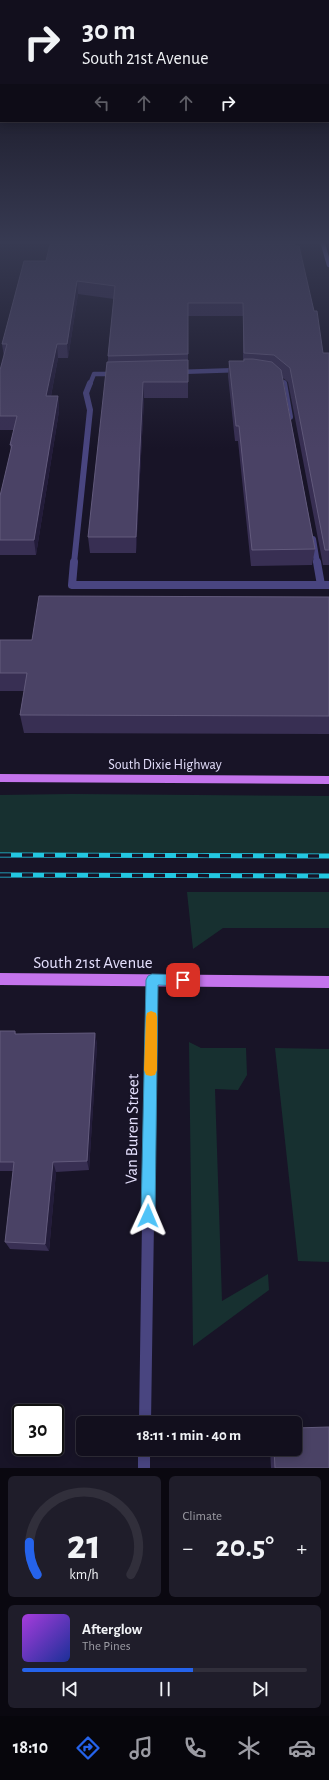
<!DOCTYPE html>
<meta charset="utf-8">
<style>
:root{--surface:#120f1d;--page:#1f1d2a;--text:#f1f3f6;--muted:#9c9ca4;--line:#312f3b;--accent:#2563eb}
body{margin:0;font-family:"Alegreya Sans",sans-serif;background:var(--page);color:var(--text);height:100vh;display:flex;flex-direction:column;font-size:15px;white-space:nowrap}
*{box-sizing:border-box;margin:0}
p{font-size:13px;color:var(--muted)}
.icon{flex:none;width:22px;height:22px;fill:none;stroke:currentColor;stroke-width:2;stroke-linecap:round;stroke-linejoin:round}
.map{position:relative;height:1468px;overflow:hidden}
.details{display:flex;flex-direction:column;gap:8px;padding:8px;background:#0a0810;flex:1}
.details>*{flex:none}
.top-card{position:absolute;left:0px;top:0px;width:329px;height:122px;box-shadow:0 2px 10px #0003,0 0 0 1px var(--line);background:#120f1d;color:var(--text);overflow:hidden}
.speed{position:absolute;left:12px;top:1404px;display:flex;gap:8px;font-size:20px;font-weight:700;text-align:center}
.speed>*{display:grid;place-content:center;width:52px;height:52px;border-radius:50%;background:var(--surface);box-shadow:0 2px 10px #0003,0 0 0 1px var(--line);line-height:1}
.speed .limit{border:2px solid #111;border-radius:6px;background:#fff;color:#111}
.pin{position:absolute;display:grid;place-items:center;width:34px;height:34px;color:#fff;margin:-17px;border-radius:8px;box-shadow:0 2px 6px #0006}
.me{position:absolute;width:44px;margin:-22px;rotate:1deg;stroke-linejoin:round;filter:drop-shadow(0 0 3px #0008)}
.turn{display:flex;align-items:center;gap:14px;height:84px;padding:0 16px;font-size:18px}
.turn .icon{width:52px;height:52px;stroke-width:2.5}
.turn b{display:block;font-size:28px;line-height:34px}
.lanes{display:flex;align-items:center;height:38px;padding:0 16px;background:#0003;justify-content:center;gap:20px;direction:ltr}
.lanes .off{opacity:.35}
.big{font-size:30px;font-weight:700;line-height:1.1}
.details .widget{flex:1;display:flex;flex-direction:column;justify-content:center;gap:6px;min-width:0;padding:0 14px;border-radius:6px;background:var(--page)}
.details .dial{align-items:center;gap:0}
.dial svg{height:104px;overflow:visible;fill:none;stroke:var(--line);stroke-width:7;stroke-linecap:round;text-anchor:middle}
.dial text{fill:var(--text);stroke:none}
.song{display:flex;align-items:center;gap:12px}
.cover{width:48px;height:48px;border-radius:6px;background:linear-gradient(135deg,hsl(280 70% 55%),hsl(230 70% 35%))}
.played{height:4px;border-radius:2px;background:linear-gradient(90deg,var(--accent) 60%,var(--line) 60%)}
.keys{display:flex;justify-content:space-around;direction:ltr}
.heat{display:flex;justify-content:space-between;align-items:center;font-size:22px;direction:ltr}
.details .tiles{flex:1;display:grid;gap:8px;grid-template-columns:1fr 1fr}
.widget:last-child{grid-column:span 2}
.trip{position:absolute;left:76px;top:1416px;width:226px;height:40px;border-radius:6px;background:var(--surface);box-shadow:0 2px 10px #0003,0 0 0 1px var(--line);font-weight:700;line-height:40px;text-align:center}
.menu{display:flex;height:64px;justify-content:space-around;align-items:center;background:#07060c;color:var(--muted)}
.menu .icon{width:28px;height:28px}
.menu .active{color:var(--accent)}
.menu b{font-size:18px;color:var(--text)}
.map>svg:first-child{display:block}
.green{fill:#173030}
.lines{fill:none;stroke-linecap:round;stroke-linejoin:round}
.minor-far4{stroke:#494580;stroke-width:4.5}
.minor-far3{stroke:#494580;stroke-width:6}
.minor-far2{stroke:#494580;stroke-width:8}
.minor-far1{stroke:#494580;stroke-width:10}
.minor{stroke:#494580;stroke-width:12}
.secondary{stroke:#8882ee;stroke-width:4.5}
.primary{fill:#c474ec;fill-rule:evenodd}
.rail-casing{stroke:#23c7e1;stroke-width:5}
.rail{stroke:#181427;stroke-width:3.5;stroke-dasharray:11;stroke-linecap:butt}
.wall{fill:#382f53}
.shaded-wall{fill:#231c3a}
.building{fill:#4a4265;stroke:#625a7c}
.route{fill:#4fc3f7;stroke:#337fa1}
.slow{fill:#f59e0b}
.labels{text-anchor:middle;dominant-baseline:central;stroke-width:3.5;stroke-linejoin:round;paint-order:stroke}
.street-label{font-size:14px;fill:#e3defb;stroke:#181427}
.near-street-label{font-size:17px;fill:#e3defb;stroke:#181427}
</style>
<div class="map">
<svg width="329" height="1468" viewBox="0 0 329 1468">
<rect width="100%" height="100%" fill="#181427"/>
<!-- green -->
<path class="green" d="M 72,794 L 329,796 L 329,856 L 0,855 L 0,795 Z
M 187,892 L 329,892 L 329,928 L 223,928 L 193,949 Z
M 189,1042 L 201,1048 L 246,1048 L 247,1075 L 238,1090 L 215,1089 L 222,1301 L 268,1274 L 269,1290 L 193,1346 Z
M 275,1048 L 329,1049 L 329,1262 L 298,1261 Z"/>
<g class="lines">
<!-- minor-far4 -->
<path class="minor-far4" d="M 179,372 L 239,370
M 275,375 L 284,384
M 90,384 L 94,374 L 115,374"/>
<!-- minor-far3 -->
<path class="minor-far3" d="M 284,383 L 290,417
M 313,539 L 317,563
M 74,563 L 90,410 L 86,393 L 90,383"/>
<!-- minor-far2 -->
<path class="minor-far2" d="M 74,562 L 72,585 L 329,585
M 317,562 L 321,585"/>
<!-- minor-far1 -->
<path class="minor-far1" d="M 150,1089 L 152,980"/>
<!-- minor -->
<path class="minor" d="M 145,1423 L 150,1088
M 144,1449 L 144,1468"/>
<!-- secondary -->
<path class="secondary" d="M 323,244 L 329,265"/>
<!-- primary -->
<path class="primary" d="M 0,774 L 329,776 L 329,784 L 0,782 Z
M 0,973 L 329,976 L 329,988 L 0,985 Z"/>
<!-- rail casing -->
<g class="rail-casing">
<path id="rail" d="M 0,855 L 329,856
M 0,875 L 329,876"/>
</g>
<!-- rail -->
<use href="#rail" class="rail"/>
</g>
<!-- wall -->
<path class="wall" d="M 104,244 L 104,245 L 157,245 L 323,353 L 329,353 L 329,565 L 323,565 L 288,382 L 283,378 L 315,549 L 312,565 L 251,566 L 238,441 L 235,441 L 228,376 L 229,361 L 243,361 L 243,316 L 188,316 L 188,398 L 144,398 L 136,553 L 90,553 L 88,537 L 108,362 L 108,356 L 114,299 L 78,294 L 68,358 L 58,358 L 51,396 L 58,396 L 59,411 L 36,555 L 0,555 L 0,496 L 11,450 L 10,445 L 14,430 L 0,430 L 0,370 L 4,357 L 2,344 L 46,261 Z
M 329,597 L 329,734 L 24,733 L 20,715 L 24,691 L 0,691 L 0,640 L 32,640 Z
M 0,1031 L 15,1031 L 16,1034 L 95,1033 L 97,1045 L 89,1170 L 56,1172 L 49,1251 L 10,1249 L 5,1242 L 13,1171 L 0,1171 Z
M 270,1449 L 295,1449 L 329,1468 L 271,1468 Z"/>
<!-- shaded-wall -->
<path class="shaded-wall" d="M 77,281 L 78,294 L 68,358 L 67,344 Z
M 57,344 L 58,358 L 48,411 L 46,396 Z
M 143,382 L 144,398 L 136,553 L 136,537 Z
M 58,396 L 59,411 L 36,555 L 34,540 Z
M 95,1033 L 97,1045 L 89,1170 L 87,1161 Z
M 53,1162 L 56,1172 L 49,1251 L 45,1244 Z"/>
<!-- building -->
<path class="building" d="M 50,244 L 102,244 L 102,245 L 157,245 L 157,244 L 295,244 L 295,246 L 299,246 L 314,311 L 317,311 L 323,353 L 329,353 L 329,550 L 325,550 L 290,368 L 274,355 L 244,353 L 243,303 L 188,303 L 188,354 L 108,356 L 115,286 L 77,281 L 67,344 L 57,344 L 46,396 L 58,396 L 34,540 L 0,540 L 0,496 L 12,445 L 10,445 L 17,416 L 0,416 L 0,370 L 7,344 L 2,344 L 24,261 L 46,261 Z
M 244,359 L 253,359 L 272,362 L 281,370 L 315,549 L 252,550 L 239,426 L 236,426 L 229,361 L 244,361 Z
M 188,360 L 188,382 L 143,382 L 136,537 L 88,537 L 107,362 Z
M 39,596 L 329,597 L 329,716 L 20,715 L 27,673 L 0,673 L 0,640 L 32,640 Z
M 0,1031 L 15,1031 L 15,1034 L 95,1033 L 87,1161 L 53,1162 L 45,1244 L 5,1242 L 14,1162 L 0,1162 Z
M 329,1427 L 329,1468 L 275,1468 L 274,1449 L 295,1449 L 295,1428 Z"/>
<!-- sky -->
<linearGradient id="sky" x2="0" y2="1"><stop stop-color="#0d0b15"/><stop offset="0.54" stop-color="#373a52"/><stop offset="1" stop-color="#373a52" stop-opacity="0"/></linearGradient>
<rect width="329" height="449" fill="url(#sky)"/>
<!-- route -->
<path class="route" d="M 152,974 L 183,975 L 187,976 L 188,980 L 187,984 L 183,986 L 158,985 L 155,1216 L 153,1221 L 148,1223 L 143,1221 L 141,1216 L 146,980 L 148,976 Z"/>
<!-- slow -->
<path class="slow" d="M 151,1011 L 156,1013 L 157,1017 L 157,1070 L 155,1075 L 151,1076 L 146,1075 L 144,1070 L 146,1017 L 147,1013 Z"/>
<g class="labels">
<!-- street labels -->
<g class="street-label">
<text x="165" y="765">South Dixie Highway</text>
</g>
<!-- near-street labels -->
<g class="near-street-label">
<text x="93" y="962">South 21st Avenue</text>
<text transform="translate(132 1129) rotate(-89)">Van Buren Street</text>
</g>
</g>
</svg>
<div class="speed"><div class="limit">30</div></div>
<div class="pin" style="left:183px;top:980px;background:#d93025"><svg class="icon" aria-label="arrive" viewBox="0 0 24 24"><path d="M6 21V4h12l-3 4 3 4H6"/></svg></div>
<svg class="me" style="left:148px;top:1216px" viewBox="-20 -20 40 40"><path d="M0-17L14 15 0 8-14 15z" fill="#4fc3f7" stroke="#fff" stroke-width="4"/></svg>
<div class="trip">18:11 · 1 min · 40 m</div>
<div class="top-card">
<div class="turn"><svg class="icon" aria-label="right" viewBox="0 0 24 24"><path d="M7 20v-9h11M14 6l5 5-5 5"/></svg><div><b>30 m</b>South 21st Avenue</div></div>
<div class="lanes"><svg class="icon off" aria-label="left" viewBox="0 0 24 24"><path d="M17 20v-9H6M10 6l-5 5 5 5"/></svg><svg class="icon off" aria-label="ahead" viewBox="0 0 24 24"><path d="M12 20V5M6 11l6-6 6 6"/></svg><svg class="icon off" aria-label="ahead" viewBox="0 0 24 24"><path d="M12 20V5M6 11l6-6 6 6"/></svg><svg class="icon" aria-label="right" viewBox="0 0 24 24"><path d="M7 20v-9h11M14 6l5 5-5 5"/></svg></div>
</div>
</div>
<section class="details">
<div class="tiles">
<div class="widget dial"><svg viewBox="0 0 100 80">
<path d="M14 69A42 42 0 1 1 86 69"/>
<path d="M14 69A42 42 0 0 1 8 44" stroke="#2563eb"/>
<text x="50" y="56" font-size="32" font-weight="700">21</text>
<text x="50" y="72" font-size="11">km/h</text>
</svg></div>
<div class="widget"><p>Climate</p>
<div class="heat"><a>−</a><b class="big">20.5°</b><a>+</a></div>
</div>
<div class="widget">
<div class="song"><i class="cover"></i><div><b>Afterglow</b><p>The Pines</p></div></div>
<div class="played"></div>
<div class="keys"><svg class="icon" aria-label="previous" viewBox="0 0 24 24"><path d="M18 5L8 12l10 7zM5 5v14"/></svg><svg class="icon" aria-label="pause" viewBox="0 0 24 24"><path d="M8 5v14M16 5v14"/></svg><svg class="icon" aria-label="next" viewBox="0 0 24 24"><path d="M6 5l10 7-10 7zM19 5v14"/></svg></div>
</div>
</div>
</section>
<nav class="menu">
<b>18:10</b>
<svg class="icon active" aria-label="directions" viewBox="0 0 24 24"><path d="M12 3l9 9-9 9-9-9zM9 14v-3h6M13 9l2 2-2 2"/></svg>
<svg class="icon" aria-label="music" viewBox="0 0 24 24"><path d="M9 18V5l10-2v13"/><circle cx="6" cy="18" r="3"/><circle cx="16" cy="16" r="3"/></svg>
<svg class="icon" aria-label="phone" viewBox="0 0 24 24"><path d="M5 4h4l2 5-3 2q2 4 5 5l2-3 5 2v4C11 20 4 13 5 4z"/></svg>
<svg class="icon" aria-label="climate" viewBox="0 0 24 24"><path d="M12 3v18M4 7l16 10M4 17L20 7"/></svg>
<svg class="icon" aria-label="car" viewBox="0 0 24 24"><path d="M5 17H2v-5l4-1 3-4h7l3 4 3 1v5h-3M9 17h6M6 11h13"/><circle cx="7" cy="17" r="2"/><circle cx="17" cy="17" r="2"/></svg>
</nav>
